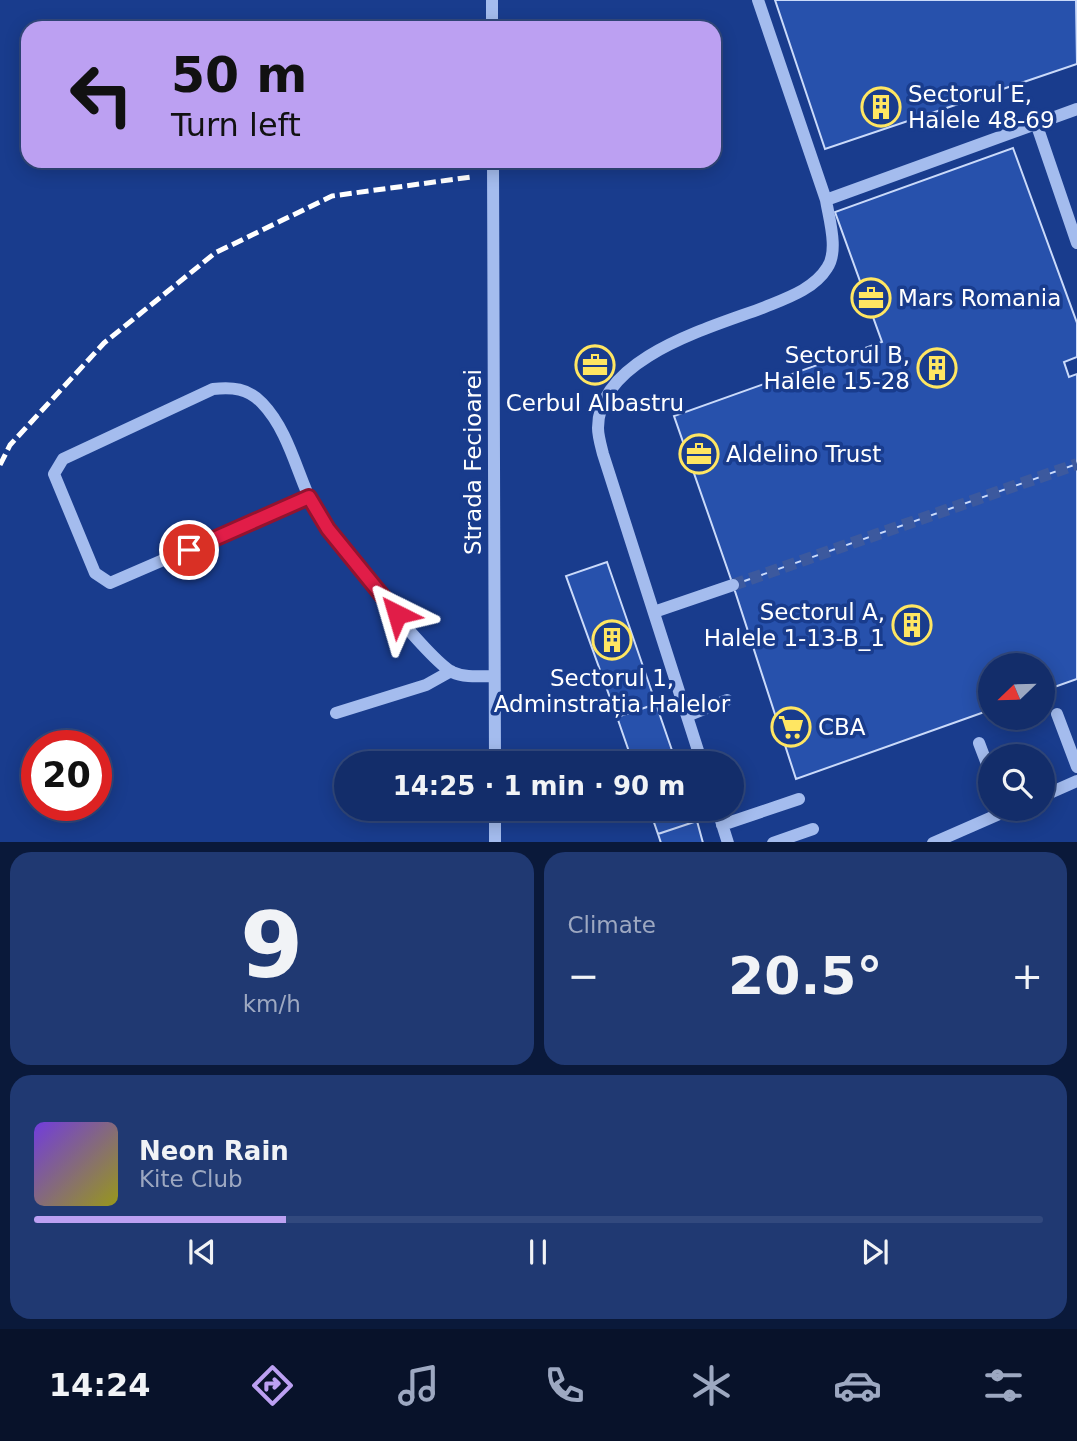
<!DOCTYPE html>
<meta charset="utf-8">
<style>
:root{--surface:#132d6a;--page:#203972;--text:#f1f3f6;--muted:#9da8c1;--line:#32497e;--accent:#bca0f2}
body{margin:0;font-family:"DejaVu Sans",sans-serif;background:var(--page);color:var(--text);height:100vh;display:flex;flex-direction:column;font-size:26px;white-space:nowrap}
*{box-sizing:border-box;margin:0}
p{font-size:23px;color:var(--muted)}
.icon{flex:none;width:38px;height:38px;fill:none;stroke:currentColor;stroke-width:2;stroke-linecap:round;stroke-linejoin:round}
.map{position:relative;height:842px;overflow:hidden}
.side{display:flex;flex-direction:column;gap:10px;padding:10px;background:#0a193a;flex:1}
.side>*{flex:none}
.guide{position:absolute;left:21px;top:21px;width:700px;height:147px;border-radius:21px;box-shadow:0 4px 18px #0003,0 0 0 2px var(--line);background:#bca0f2;color:#111;overflow:hidden}
.needle{width:46px;rotate:247deg}
.fabs{position:absolute;left:978px;top:653px;display:grid;gap:14px}
.fabs a{display:grid;place-items:center;width:77px;height:77px;border-radius:50%;background:var(--surface);box-shadow:0 4px 18px #0003,0 0 0 2px var(--line);font-size:35px}
.speed{position:absolute;left:21px;top:730px;display:flex;gap:14px;font-size:35px;font-weight:700;text-align:center}
.speed>*{display:grid;place-content:center;width:91px;height:91px;border-radius:50%;background:var(--surface);box-shadow:0 4px 18px #0003,0 0 0 2px var(--line);line-height:1}
.speed .limit{border:10px solid #d22;background:#fff;color:#111}
.pin{position:absolute;display:grid;place-items:center;width:60px;height:60px;color:#fff;margin:-30px;border:4px solid #fff;border-radius:50%;box-shadow:0 2px 7px #0007}
.me{position:absolute;width:77px;margin:-38px;rotate:320deg;stroke-linejoin:round;filter:drop-shadow(0 0 5px #0008)}
.turn{display:flex;align-items:center;gap:24px;height:147px;padding:0 35px;font-size:32px}
.turn .icon{width:91px;height:91px;stroke-width:2.5}
.turn b{display:block;font-size:49px;line-height:60px}
.big{font-size:52px;font-weight:800;line-height:1.1}
.side .widget{flex:1;display:flex;flex-direction:column;justify-content:center;gap:10px;min-width:0;padding:0 24px;border-radius:21px;background:var(--page)}
.side .dial{align-items:center;gap:0}
.dial b{font-size:91px;line-height:1}
.song{display:flex;align-items:center;gap:21px}
.cover{width:84px;height:84px;border-radius:10px;background:linear-gradient(135deg,hsl(260 70% 55%),hsl(60 70% 35%))}
.played{height:7px;border-radius:4px;background:linear-gradient(90deg,var(--accent) 25%,var(--line) 25%)}
.keys{display:flex;justify-content:space-around;direction:ltr}
.heat{display:flex;justify-content:space-between;align-items:center;font-size:38px;direction:ltr}
.side .tiles{flex:1;display:grid;gap:10px;grid-template-columns:1fr 1fr}
.widget:last-child{grid-column:span 2}
.trip{position:absolute;left:334px;top:751px;width:410px;height:70px;border-radius:35px;background:var(--surface);box-shadow:0 4px 18px #0003,0 0 0 2px var(--line);font-weight:800;line-height:70px;text-align:center}
.dock{display:flex;height:112px;justify-content:space-around;align-items:center;background:#08122a;color:var(--muted)}
.dock .icon{width:49px;height:49px}
.dock .current{color:var(--accent)}
.dock b{font-size:32px;color:var(--text)}
.map>svg:first-child{display:block}
.building{fill:#2751ac;stroke:#cadafa;stroke-width:2}
.lines{fill:none;stroke-linecap:round;stroke-linejoin:round}
.minor-tunnel{stroke:#3c599e;stroke-width:12;stroke-dasharray:12 6;stroke-linecap:butt}
.minor{stroke:#a4bcee;stroke-width:12}
.rail{stroke:#fff;stroke-width:5;stroke-dasharray:12 5;stroke-linecap:butt}
.route-casing{stroke:#92132f;stroke-width:18}
.route{stroke:#e11d48;stroke-width:12}
.labels{text-anchor:middle;dominant-baseline:central;stroke-width:7;stroke-linejoin:round;paint-order:stroke}
.poi-label{font-size:23px;fill:#fff;stroke:#193c8d;text-anchor:start}
.street-label{font-size:23px;fill:#fff;stroke:#193c8d}
</style>
<div class="map">
<svg width="1077" height="843" viewBox="0 0 1077 843">
<rect width="100%" height="100%" fill="#193c8d"/>
<!-- building -->
<path class="building" d="M 775,0 L 1076,0 L 1077,64 L 825,149 Z
M 1013,148 L 1077,323 L 1077,357 L 1064,362 L 1069,377 L 1077,374 L 1077,464 L 733,585 L 674,416 L 882,342 L 835,212 Z
M 1077,464 L 1077,679 L 1043,691 L 1043,665 L 990,665 L 990,710 L 796,779 L 733,585 Z
M 607,562 L 656,704 L 617,717 L 566,576 Z
M 656,704 L 675,759 L 662,763 L 633,763 L 617,717 Z
M 649,808 L 692,808 L 697,821 L 658,834 Z
M 697,821 L 703,843 L 661,843 L 658,834 Z"/>
<g class="lines">
<!-- minor-tunnel -->
<path class="minor-tunnel" d="M 733,585 L 1077,464"/>
<!-- minor -->
<path class="minor" d="M 492,0 L 492,28
M 1036,123 L 1077,243
M 493,161 L 495,763
M 826,200 L 1077,109
M 309,497 L 110,583 L 95,573 L 54,474 L 63,459 L 213,389 C 232,387 248,388 262,403 C 289,431 297,474 314,508 C 329,536 428,659 452,672 C 465,678 480,676 494,676
M 654,612 L 733,585
M 336,713 L 426,685 L 451,671
M 1057,714 L 1077,767
M 687,716 L 727,700
M 979,743 L 990,772
M 702,763 L 603,454 C 601,446 598,436 598,428 C 598,357 713,327 765,307 C 787,298 814,289 827,268 C 839,251 829,219 826,200 L 758,0
M 1043,796 L 1077,781
M 495,808 L 495,843
M 717,808 L 728,843
M 722,825 L 799,799
M 773,843 L 813,829
M 933,843 L 1013,808"/>
<!-- rail -->
<path class="rail" d="M 0,465 L 10,445 L 104,343 L 215,253 L 332,196 L 471,177"/>
</g>
<g class="lines">
<!-- route casing -->
<g class="route-casing">
<path id="route" d="M 189,550 L 309,497 L 328,529 L 397,614"/>
</g>
<!-- route -->
<use href="#route" class="route"/>
</g>
<!-- icons -->
<defs>
<g id="building-ring" transform="scale(2.0125)"><circle r="9.5" fill="#193c8d" stroke="#ffe662" stroke-width="1.5"/><path d="M-4-6H4V6H1V3H-1V6H-4ZM-2.5-4.3h1.7v1.8h-1.7ZM.8-4.3h1.7v1.8H.8ZM-2.5-1h1.7V.8h-1.7ZM.8-1h1.7V.8H.8Z" fill="#ffe662"/></g>
<g id="office-ring" transform="scale(2.0125)"><circle r="9.5" fill="#193c8d" stroke="#ffe662" stroke-width="1.5"/><path d="M-6-3h4V-5.5h4V-3h4V5H-6ZM-1-4.5V-3h2v-1.5ZM-6 0V1H6V0Z" fill="#ffe662"/></g>
<g id="supermarket-ring" transform="scale(2.0125)"><circle r="9.5" fill="#193c8d" stroke="#ffe662" stroke-width="1.5"/><path d="M-6-5.5h2.5l.6 2H6L4.5 2H-2.5L-4.4-4H-6ZM-1.5 3.2a1.3 1.3 0 1 0 .1 0ZM3 3.2a1.3 1.3 0 1 0 .1 0Z" fill="#ffe662"/></g>
</defs>
<g fill-rule="evenodd">
<use href="#building-ring" x="881" y="107"/>
<use href="#office-ring" x="871" y="298"/>
<use href="#office-ring" x="595" y="365"/>
<use href="#building-ring" x="937" y="368"/>
<use href="#office-ring" x="699" y="454"/>
<use href="#building-ring" x="912" y="625"/>
<use href="#building-ring" x="612" y="640"/>
<use href="#supermarket-ring" x="791" y="727"/>
</g>
<g class="labels">
<!-- poi labels -->
<g class="poi-label">
<text x="908" y="94">Sectorul E,<tspan x="908" dy="26">Halele 48-69</tspan></text>
<text x="898" y="298">Mars Romania</text>
<text x="910" y="355" text-anchor="end">Sectorul B,<tspan x="910" dy="26">Halele 15-28</tspan></text>
<text x="595" y="403" text-anchor="middle">Cerbul Albastru</text>
<text x="726" y="454">Aldelino Trust</text>
<text x="885" y="612" text-anchor="end">Sectorul A,<tspan x="885" dy="26">Halele 1-13-B_1</tspan></text>
<text x="612" y="678" text-anchor="middle">Sectorul 1,<tspan x="612" dy="26">Adminstrația Halelor</tspan></text>
<text x="818" y="727">CBA</text>
</g>
<!-- street labels -->
<g class="street-label">
<text transform="translate(473 462) rotate(-90)">Strada Fecioarei</text>
</g>
</g>
</svg>
<div class="fabs">
<a><svg class="needle" viewBox="-14 -14 28 28"><path d="M0-13l5 13h-10z" fill="#e53935"/><path d="M0 13l5-13h-10z" fill="#9da8c1"/></svg></a>
<a><svg class="icon" aria-label="search" viewBox="0 0 24 24"><circle cx="10" cy="10" r="6"/><path d="M15 15l6 6"/></svg></a>
</div>
<div class="speed"><div class="limit">20</div></div>
<div class="pin" style="left:189px;top:550px;background:#d93025"><svg class="icon" aria-label="arrive" viewBox="0 0 24 24"><path d="M6 21V4h12l-3 4 3 4H6"/></svg></div>
<svg class="me" style="left:397px;top:614px" viewBox="-20 -20 40 40"><path d="M0-17L14 15 0 8-14 15z" fill="#e11d48" stroke="#fff" stroke-width="4"/></svg>
<div class="trip">14:25 · 1 min · 90 m</div>
<div class="guide">
<div class="turn"><svg class="icon" aria-label="left" viewBox="0 0 24 24"><path d="M17 20v-9H6M10 6l-5 5 5 5"/></svg><div><b>50 m</b>Turn left</div></div>
</div>
</div>
<section class="side">
<div class="tiles">
<div class="widget dial"><b>9</b><p>km/h</p></div>
<div class="widget"><p>Climate</p>
<div class="heat"><a>−</a><b class="big">20.5°</b><a>+</a></div>
</div>
<div class="widget">
<div class="song"><i class="cover"></i><div><b>Neon Rain</b><p>Kite Club</p></div></div>
<div class="played"></div>
<div class="keys"><svg class="icon" aria-label="previous" viewBox="0 0 24 24"><path d="M18 5L8 12l10 7zM5 5v14"/></svg><svg class="icon" aria-label="pause" viewBox="0 0 24 24"><path d="M8 5v14M16 5v14"/></svg><svg class="icon" aria-label="next" viewBox="0 0 24 24"><path d="M6 5l10 7-10 7zM19 5v14"/></svg></div>
</div>
</div>
</section>
<nav class="dock">
<b>14:24</b>
<svg class="icon current" aria-label="directions" viewBox="0 0 24 24"><path d="M12 3l9 9-9 9-9-9zM9 14v-3h6M13 9l2 2-2 2"/></svg>
<svg class="icon" aria-label="music" viewBox="0 0 24 24"><path d="M9 18V5l10-2v13"/><circle cx="6" cy="18" r="3"/><circle cx="16" cy="16" r="3"/></svg>
<svg class="icon" aria-label="phone" viewBox="0 0 24 24"><path d="M5 4h4l2 5-3 2q2 4 5 5l2-3 5 2v4C11 20 4 13 5 4z"/></svg>
<svg class="icon" aria-label="climate" viewBox="0 0 24 24"><path d="M12 3v18M4 7l16 10M4 17L20 7"/></svg>
<svg class="icon" aria-label="car" viewBox="0 0 24 24"><path d="M5 17H2v-5l4-1 3-4h7l3 4 3 1v5h-3M9 17h6M6 11h13"/><circle cx="7" cy="17" r="2"/><circle cx="17" cy="17" r="2"/></svg>
<svg class="icon" aria-label="filters" viewBox="0 0 24 24"><path d="M4 7h16M4 17h16"/><circle cx="9" cy="7" r="2"/><circle cx="15" cy="17" r="2"/></svg>
</nav>
